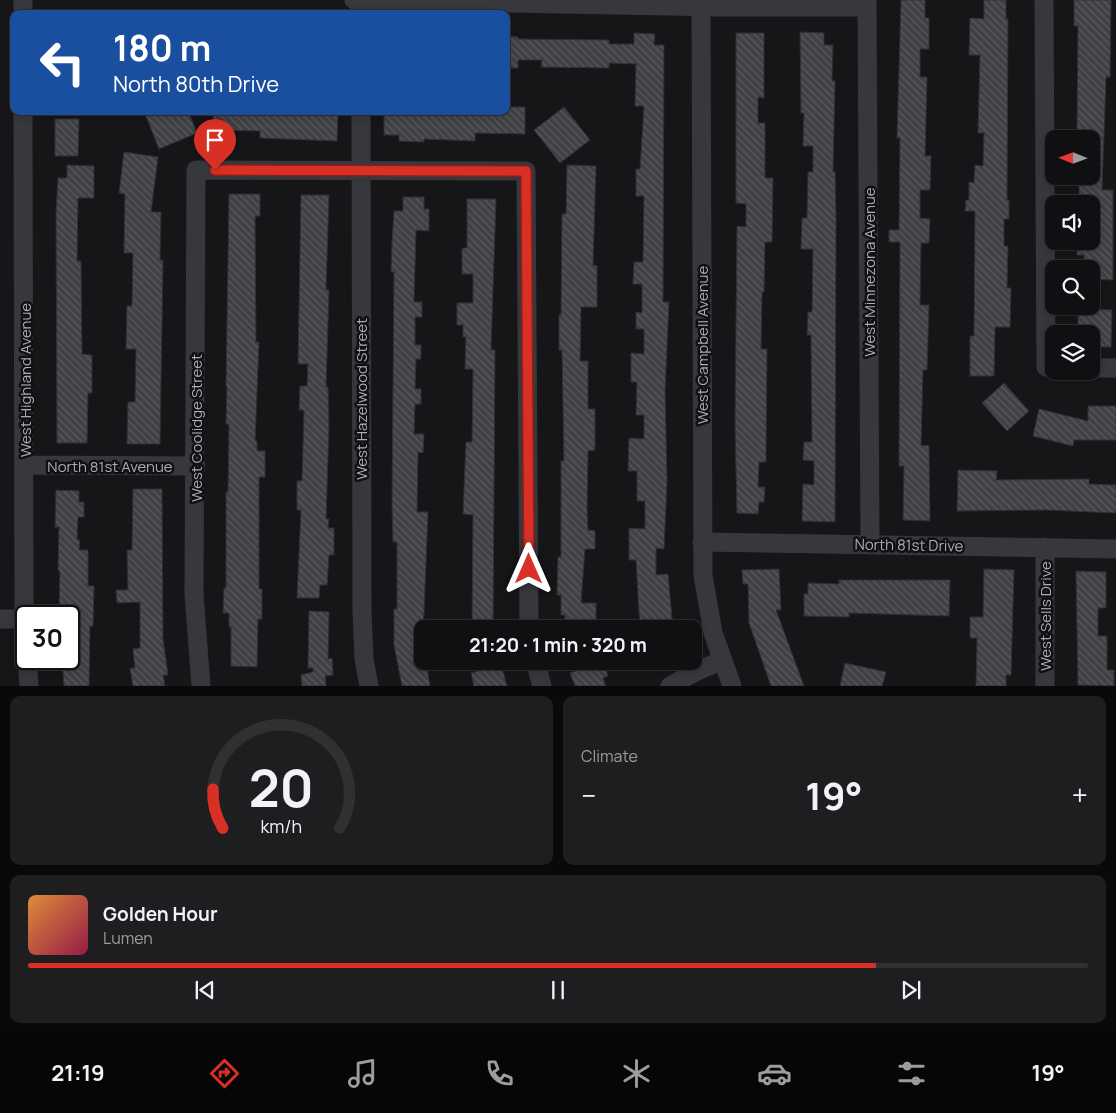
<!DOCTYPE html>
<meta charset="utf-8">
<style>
:root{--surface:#101012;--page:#1e1e20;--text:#f1f3f6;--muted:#9c9d9f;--line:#303032;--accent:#d93025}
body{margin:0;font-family:Manrope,sans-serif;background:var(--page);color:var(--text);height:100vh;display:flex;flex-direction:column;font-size:19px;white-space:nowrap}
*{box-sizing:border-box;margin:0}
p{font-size:16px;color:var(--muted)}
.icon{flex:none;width:28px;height:28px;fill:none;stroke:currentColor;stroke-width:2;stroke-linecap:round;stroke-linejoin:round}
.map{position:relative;height:686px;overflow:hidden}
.sheet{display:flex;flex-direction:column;gap:10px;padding:10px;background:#09090a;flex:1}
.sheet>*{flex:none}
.hud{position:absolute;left:10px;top:10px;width:500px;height:105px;border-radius:10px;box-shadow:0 2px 8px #0003,0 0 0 1px var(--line);background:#1a4fa0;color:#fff;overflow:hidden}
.needle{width:32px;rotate:271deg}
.buttons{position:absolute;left:1045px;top:130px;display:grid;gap:10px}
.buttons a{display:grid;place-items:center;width:55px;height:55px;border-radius:10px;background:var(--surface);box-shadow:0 2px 8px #0003,0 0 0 1px var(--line);font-size:25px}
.speed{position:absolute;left:15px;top:605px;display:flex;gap:10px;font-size:25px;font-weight:700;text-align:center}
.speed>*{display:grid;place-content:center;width:65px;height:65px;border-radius:50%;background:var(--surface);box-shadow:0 2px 8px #0003,0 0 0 1px var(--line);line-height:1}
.speed .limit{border:2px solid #111;border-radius:8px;background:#fff;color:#111}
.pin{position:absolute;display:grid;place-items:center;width:42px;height:42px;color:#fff;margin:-51px -21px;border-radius:50% 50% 50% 0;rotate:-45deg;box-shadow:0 0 5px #0007}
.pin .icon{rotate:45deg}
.me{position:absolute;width:55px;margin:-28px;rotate:0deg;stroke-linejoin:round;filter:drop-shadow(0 0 4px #0008)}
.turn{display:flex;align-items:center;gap:18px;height:105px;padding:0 20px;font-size:22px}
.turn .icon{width:65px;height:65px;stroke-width:2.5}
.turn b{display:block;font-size:35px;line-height:42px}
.big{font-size:38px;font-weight:700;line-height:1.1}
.sheet .tile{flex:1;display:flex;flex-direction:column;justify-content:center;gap:8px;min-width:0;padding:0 18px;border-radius:10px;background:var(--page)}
.sheet .dial{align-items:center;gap:0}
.dial svg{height:130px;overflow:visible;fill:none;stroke:var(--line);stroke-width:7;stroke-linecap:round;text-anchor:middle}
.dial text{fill:var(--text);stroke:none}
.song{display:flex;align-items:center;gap:15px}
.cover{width:60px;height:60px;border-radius:8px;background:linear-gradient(135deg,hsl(30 70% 55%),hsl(340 70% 35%))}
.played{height:5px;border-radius:2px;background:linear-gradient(90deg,var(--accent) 80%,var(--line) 80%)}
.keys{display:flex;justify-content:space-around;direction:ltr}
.heat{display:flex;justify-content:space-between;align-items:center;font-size:28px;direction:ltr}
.sheet .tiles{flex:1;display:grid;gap:10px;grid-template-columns:1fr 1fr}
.tile:last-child{grid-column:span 2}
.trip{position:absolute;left:414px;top:620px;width:288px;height:50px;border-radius:10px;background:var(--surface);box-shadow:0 2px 8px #0003,0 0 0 1px var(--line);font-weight:700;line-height:50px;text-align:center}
.tabs{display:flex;height:80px;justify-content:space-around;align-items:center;background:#060607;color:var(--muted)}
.tabs .icon{width:35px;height:35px}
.tabs .active{color:var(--accent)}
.tabs b{font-size:22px;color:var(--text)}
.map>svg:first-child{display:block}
.building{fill:url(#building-back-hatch);stroke:#303034}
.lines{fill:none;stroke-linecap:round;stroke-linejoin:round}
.minor{stroke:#37383d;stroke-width:19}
.route-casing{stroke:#8d1f18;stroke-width:12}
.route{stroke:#d93025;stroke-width:9}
.labels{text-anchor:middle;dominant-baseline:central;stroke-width:5;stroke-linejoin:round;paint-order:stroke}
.street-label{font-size:15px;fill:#a8adb8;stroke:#111113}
</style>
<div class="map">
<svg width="1116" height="686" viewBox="0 0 1116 686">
<defs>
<pattern id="building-back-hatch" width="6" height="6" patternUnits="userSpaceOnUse" patternTransform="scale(1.25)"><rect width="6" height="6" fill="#404145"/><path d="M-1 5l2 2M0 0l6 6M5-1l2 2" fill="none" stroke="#595a5e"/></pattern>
</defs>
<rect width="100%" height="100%" fill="#161618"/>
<!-- building -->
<path class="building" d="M 901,0 L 925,0 L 925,18 L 929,18 L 929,49 L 920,49 L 920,77 L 927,77 L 925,156 L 931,156 L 930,190 L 920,190 L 920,218 L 930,219 L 929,243 L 921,243 L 920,305 L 929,305 L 927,370 L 923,370 L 921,445 L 929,446 L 930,521 L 903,520 L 904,466 L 899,466 L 900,242 L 889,242 L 889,230 L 899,230 L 900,138 L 897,138 Z
M 984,0 L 1006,0 L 1006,19 L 1008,19 L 1007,200 L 1009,200 L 1009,219 L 1004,219 L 1004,246 L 1008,246 L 1007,288 L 1011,288 L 1010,327 L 995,327 L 994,376 L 970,376 L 970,336 L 974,336 L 975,211 L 965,211 L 966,200 L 969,200 L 969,182 L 974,183 L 975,165 L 983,166 L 984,133 L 978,133 L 980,55 L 969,55 L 970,18 L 984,19 Z
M 1074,0 L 1111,0 L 1110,77 L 1106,77 L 1102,190 L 1113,190 L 1113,280 L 1091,279 L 1091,269 L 1084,269 L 1084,255 L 1077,255 L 1077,241 L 1091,241 L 1091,204 L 1079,204 L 1079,176 L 1091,176 L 1091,131 L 1077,131 L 1078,26 L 1074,26 Z
M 800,32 L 824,33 L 824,45 L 833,45 L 832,81 L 835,81 L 833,172 L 835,172 L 836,219 L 835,522 L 802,521 L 803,484 L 814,485 L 814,461 L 803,460 L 804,442 L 812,442 L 811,335 L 807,335 L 808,312 L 812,312 L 813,249 L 801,249 L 802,218 L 807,218 L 808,172 L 813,172 L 813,146 L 803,146 L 804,113 L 801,113 Z
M 634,33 L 655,34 L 654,45 L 664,45 L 663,302 L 669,302 L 665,390 L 667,481 L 664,549 L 656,548 L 656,575 L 668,574 L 673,629 L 640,629 L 636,560 L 629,560 L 629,528 L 645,529 L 645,501 L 637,501 L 637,471 L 628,471 L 629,438 L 644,439 L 644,415 L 636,415 L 637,382 L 631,382 L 631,353 L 644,354 L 644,329 L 636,329 L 636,312 L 642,313 L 642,284 L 633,284 L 634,262 L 643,262 L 644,196 L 636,196 L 636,169 L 640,169 L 644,106 L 635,106 L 636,64 L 609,63 L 609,68 L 541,67 L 542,60 L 518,60 L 518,68 L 506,68 L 506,36 L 518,37 L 518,39 L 609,40 L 609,44 L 634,44 Z
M 736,33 L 764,33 L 764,98 L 758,97 L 758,123 L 765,123 L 765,178 L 773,178 L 772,242 L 765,242 L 764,292 L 762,292 L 761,349 L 767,349 L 766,447 L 766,462 L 759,462 L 758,487 L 765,487 L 764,502 L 759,502 L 758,514 L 737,513 L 735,425 L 737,226 L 746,227 L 746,204 L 736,203 Z
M 506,107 L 525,107 L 525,134 L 475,133 L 475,141 L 424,139 L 424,142 L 399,141 L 399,135 L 384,135 L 384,111 L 506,111 Z
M 564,107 L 590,140 L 560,163 L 534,130 Z
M 144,111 L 188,111 L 197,133 L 159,149 Z
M 213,111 L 338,111 L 337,141 L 260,138 L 260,131 L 213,130 Z
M 55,119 L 79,119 L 78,156 L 55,156 Z
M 124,152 L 158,157 L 151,212 L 161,212 L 160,260 L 163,260 L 160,444 L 127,444 L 128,402 L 135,402 L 136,349 L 126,349 L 127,306 L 132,306 L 133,253 L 124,253 L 125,194 L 119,193 Z
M 67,165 L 94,166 L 94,198 L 78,198 L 77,261 L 81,261 L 82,354 L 92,355 L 92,393 L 88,393 L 87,443 L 57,443 L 56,213 L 58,178 L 67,178 Z
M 567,165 L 596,166 L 593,265 L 597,266 L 597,307 L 581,307 L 580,361 L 588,361 L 588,409 L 595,409 L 595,450 L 588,451 L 587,509 L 588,530 L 595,531 L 595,549 L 585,549 L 581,603 L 596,603 L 596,629 L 565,629 L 565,615 L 561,615 L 561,595 L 557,595 L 558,557 L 561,557 L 561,461 L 564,461 L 562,350 L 559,350 L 559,315 L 561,315 L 562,214 L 566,214 Z
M 229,194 L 260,194 L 260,216 L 255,216 L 256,342 L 259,342 L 255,441 L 257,441 L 257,451 L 265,451 L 265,477 L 259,477 L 259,589 L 262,589 L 262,619 L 258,619 L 257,667 L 231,666 L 231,627 L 229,627 L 229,613 L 223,613 L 224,588 L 226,588 L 226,492 L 228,492 L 229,424 L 226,424 L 227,387 L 226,386 Z
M 301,195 L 329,195 L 326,290 L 329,290 L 326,387 L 328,387 L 329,427 L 326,519 L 329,519 L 328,528 L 334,528 L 334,555 L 329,555 L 327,585 L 320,585 L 319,598 L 297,598 L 301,510 L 297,510 L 297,481 L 302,481 L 304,410 L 299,410 L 300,386 L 307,386 L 308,364 L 298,364 Z
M 403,197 L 424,197 L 424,209 L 429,209 L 429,231 L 416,230 L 414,302 L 422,302 L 422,317 L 415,317 L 415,345 L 421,345 L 421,359 L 416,359 L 415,389 L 421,389 L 421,404 L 415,404 L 414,434 L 424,434 L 423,453 L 418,452 L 417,512 L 428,512 L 422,661 L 426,661 L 430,686 L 402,686 L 394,645 L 394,609 L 397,609 L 397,542 L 393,542 L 392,505 L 394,272 L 391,272 L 392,243 L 394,211 L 403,211 Z
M 467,199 L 496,199 L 491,350 L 495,350 L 493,629 L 472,629 L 473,515 L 463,514 L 466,442 L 472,442 L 473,378 L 473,369 L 465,369 L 466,337 L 463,337 L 463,325 L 457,325 L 457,303 L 473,303 L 473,274 L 462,274 L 462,248 L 467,248 Z
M 1078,309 L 1112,310 L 1111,347 L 1091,347 L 1091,334 L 1078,334 Z
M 1004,383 L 1029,411 L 1007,431 L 982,403 Z
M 1088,406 L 1116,406 L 1116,440 L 1074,440 L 1073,446 L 1033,436 L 1039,409 L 1088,421 Z
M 958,470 L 997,471 L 996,480 L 1089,479 L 1089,484 L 1116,485 L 1116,513 L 1046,510 L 957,511 Z
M 133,489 L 162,489 L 163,639 L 168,675 L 163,675 L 165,686 L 133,686 L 130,668 L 135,668 L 133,649 L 140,648 L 140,602 L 117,603 L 116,590 L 128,590 L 127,550 L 132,550 Z
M 56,490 L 79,491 L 79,502 L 84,502 L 84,517 L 78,517 L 77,540 L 80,540 L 79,550 L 88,550 L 88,586 L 94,586 L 93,626 L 90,626 L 89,686 L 64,686 L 62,659 L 69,659 L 69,616 L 59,616 L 60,571 L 58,570 L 59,527 L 55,527 Z
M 779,569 L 781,610 L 776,610 L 804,686 L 771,686 L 749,623 L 748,584 L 743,584 L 742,570 Z
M 984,569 L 1014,570 L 1011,675 L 1006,675 L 1006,686 L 976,686 L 977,638 L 970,638 L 970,617 L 983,617 Z
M 1076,571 L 1106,572 L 1106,608 L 1098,608 L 1098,636 L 1107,636 L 1107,670 L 1114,670 L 1114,686 L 1078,685 Z
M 839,580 L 950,580 L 949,616 L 849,613 L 849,617 L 804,616 L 804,594 L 808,594 L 808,583 L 839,584 Z
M 309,611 L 329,612 L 328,659 L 332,658 L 333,675 L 325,676 L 326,686 L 302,686 L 301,675 L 313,672 L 313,668 L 308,668 Z
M 603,661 L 608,676 L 603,678 L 606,686 L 575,686 L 570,673 Z
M 845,663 L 886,672 L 882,686 L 840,686 Z
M 501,664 L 507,686 L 474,686 L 471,673 Z"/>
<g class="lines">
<!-- minor -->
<path class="minor" d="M 23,0 L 23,14
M 354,0 L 723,7 L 867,7
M 701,0 L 703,575 L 713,633 L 732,686
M 867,0 L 870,545
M 1044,0 L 1046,367 L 1054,367
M 23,111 L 24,619 L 26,648
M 361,111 L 362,611 L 364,659 L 369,686
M 1091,368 L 1116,368
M 25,465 L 196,466
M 702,542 L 1116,549
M 1045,547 L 1045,686
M 0,619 L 24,619
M 27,659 L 29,686
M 535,661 L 542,686
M 201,686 L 194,594 L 196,170 L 526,171 L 529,629
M 670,686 L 697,671 L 723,660"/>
</g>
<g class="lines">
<!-- route casing -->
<g class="route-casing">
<path id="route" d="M 215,170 L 526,171 L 529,569"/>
</g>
<!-- route -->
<use href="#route" class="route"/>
</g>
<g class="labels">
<!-- street labels -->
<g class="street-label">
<text transform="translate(869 272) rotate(-90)">West Minnezona Avenue</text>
<text transform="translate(702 345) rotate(-90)">West Campbell Avenue</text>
<text transform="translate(25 380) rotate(-90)">West Highland Avenue</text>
<text transform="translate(361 399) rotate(-90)">West Hazelwood Street</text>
<text transform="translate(196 428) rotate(-90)">West Coolidge Street</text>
<text x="110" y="466">North 81st Avenue</text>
<text transform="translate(909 545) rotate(1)">North 81st Drive</text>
<text transform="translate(1045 616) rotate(-90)">West Sells Drive</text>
</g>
</g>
</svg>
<div class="buttons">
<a><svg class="needle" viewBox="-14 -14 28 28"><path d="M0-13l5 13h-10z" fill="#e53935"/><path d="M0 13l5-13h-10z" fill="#9c9d9f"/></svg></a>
<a><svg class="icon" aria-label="sound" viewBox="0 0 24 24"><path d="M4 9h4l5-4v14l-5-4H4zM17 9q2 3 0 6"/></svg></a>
<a><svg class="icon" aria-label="search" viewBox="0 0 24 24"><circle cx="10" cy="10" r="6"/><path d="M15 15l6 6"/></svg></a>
<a><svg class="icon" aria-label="layers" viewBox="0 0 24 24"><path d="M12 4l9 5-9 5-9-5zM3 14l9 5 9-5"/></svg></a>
</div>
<div class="speed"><div class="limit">30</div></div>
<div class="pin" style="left:215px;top:170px;background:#d93025"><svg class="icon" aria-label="arrive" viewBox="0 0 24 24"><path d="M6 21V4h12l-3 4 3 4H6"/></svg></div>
<svg class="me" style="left:529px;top:569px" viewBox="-20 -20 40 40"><path d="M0-17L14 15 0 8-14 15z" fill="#d93025" stroke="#fff" stroke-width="4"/></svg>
<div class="trip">21:20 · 1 min · 320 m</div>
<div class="hud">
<div class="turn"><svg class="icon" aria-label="left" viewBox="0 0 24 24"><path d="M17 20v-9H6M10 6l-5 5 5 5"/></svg><div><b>180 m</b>North 80th Drive</div></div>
</div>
</div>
<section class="sheet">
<div class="tiles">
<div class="tile dial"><svg viewBox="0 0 100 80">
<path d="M14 69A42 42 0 1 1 86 69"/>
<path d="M14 69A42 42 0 0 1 8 45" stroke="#d93025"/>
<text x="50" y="56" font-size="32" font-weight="700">20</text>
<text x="50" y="72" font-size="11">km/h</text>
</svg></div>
<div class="tile"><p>Climate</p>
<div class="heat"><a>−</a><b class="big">19°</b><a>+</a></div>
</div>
<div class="tile">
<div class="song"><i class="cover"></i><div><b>Golden Hour</b><p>Lumen</p></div></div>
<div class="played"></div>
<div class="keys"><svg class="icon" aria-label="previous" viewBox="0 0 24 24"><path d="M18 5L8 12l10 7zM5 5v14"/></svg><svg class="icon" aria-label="pause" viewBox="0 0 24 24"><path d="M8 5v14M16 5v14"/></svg><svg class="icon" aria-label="next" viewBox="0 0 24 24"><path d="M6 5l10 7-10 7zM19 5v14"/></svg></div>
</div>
</div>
</section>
<nav class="tabs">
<b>21:19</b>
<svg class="icon active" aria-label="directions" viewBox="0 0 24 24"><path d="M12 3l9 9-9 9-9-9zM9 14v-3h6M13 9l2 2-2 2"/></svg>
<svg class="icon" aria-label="music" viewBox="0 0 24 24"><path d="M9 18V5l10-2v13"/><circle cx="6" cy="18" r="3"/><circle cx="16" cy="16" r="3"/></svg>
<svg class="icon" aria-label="phone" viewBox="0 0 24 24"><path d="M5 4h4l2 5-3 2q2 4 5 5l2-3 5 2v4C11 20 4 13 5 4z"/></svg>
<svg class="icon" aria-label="climate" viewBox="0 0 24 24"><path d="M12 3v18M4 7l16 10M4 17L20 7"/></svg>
<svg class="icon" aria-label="car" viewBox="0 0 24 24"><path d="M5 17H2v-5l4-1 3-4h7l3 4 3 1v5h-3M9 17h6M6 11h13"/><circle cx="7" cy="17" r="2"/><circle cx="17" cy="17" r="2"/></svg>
<svg class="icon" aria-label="filters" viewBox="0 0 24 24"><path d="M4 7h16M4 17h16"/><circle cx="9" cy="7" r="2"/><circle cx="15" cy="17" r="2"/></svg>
<b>19°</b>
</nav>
